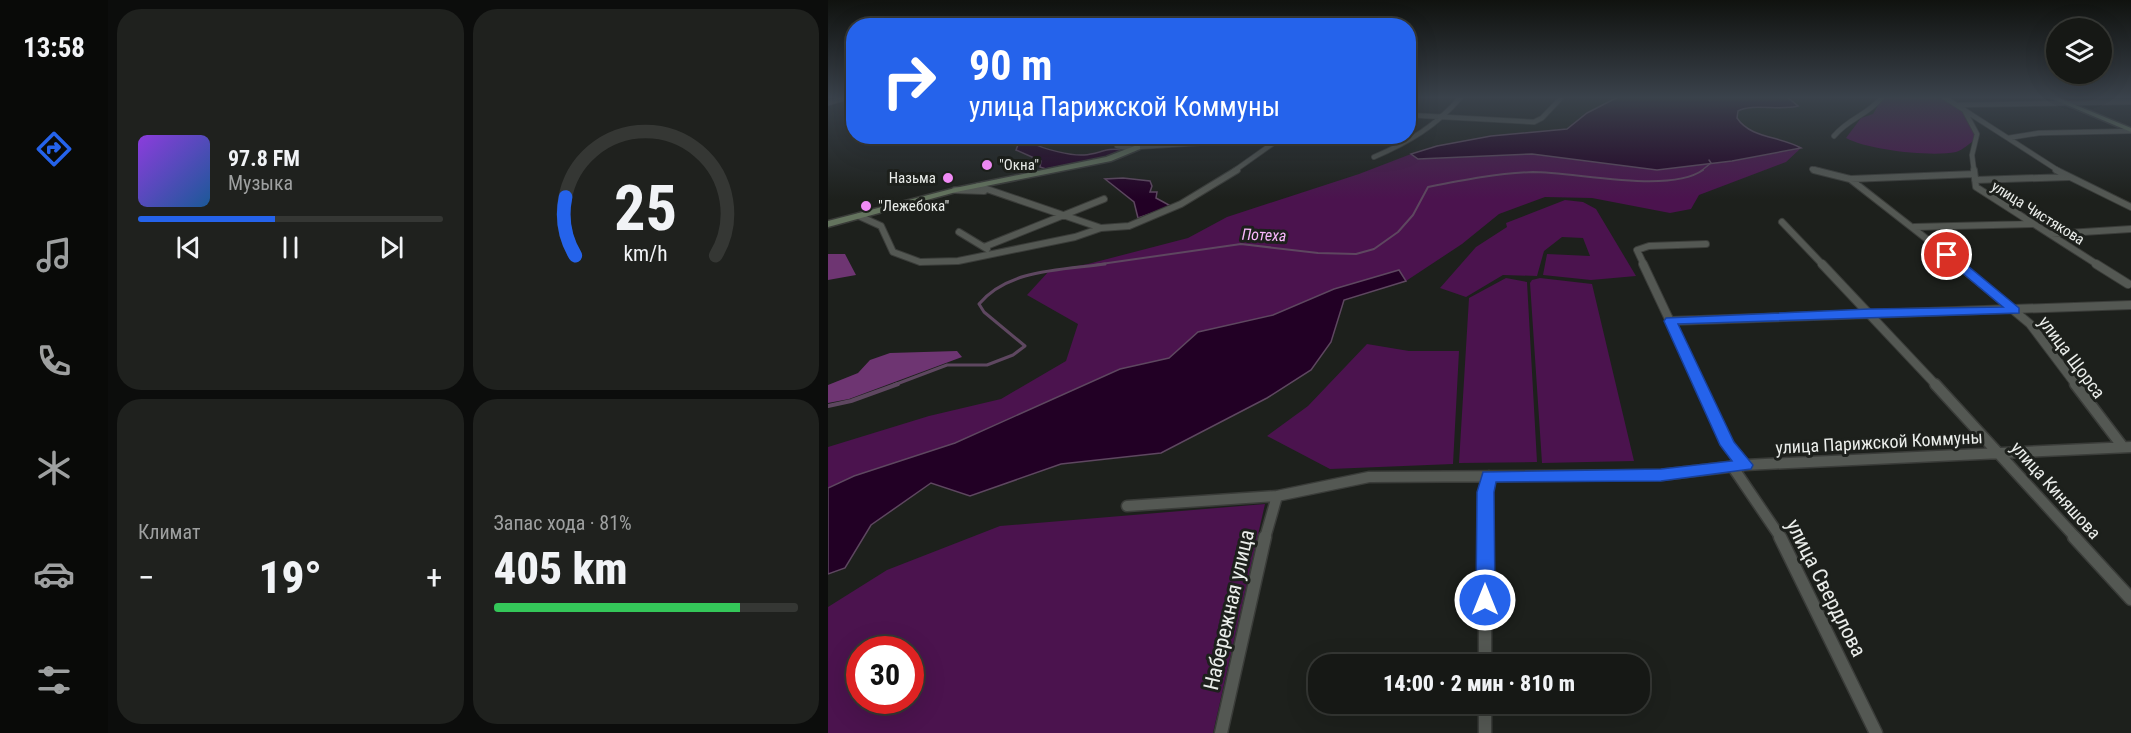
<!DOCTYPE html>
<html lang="ru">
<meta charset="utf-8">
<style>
:root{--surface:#161815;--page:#1f211e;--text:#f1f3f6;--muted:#9ea0a0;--line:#353734;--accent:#2563eb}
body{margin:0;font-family:"Roboto Condensed",sans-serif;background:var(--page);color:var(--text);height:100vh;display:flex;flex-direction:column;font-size:22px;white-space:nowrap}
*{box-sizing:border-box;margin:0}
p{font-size:20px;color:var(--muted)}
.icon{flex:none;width:33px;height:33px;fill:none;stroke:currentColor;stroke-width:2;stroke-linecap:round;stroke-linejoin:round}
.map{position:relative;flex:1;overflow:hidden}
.drawer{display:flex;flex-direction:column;gap:9px;padding:9px;background:#0c0d0c;width:720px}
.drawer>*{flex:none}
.hud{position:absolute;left:18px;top:18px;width:570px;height:126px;border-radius:24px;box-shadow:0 6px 24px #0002,0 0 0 2px var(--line);background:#2563eb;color:#fff;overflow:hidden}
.fabs{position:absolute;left:1218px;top:18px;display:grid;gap:12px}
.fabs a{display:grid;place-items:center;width:66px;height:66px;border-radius:50%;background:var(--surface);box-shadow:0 6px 24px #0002,0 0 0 2px var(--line);font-size:30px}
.speed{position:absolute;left:18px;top:636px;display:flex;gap:12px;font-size:30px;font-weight:700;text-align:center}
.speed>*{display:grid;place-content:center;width:78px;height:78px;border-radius:50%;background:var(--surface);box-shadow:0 6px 24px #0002,0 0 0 2px var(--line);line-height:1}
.speed .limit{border:9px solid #d22;background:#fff;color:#111}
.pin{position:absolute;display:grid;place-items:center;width:51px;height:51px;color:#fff;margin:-26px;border:3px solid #fff;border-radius:50%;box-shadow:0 2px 6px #0007}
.me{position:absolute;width:66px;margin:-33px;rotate:0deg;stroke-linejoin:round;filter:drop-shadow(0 0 4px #0008)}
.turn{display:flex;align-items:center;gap:21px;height:126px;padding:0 24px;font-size:27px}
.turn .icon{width:78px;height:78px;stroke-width:2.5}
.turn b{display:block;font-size:42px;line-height:51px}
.big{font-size:45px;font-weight:800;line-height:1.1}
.drawer .tile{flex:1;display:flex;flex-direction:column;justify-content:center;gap:9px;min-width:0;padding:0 21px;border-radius:24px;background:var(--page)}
.drawer .dial{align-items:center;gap:0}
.dial svg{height:156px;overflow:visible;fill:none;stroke:var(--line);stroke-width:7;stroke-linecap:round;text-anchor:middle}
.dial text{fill:var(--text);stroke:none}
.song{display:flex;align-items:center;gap:18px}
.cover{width:72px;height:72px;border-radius:9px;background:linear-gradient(135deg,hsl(270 70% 55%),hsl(210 70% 35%))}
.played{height:6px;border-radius:3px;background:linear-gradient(90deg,var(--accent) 45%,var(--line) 45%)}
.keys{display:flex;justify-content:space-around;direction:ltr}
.heat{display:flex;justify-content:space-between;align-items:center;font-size:33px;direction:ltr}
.charge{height:9px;border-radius:4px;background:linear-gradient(90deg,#34c759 81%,var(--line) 0)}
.drawer .tiles{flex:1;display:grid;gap:9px;grid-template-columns:repeat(2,1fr)}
.trip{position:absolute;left:480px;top:654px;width:342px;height:60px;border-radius:24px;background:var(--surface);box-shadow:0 6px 24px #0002,0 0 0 2px var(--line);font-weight:800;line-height:60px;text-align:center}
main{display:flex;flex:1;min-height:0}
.tab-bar{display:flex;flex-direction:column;width:108px;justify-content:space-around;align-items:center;background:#090a08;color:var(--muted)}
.tab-bar .icon{width:42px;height:42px}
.tab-bar .current{color:var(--accent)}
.tab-bar b{font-size:27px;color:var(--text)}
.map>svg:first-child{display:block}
.green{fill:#4b134e;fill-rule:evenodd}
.forest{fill:#6e3572}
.water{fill:#220025;stroke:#5e4760;stroke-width:1.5}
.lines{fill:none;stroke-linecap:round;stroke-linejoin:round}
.stream-far3{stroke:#5e4760;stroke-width:1.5}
.stream-far2{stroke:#5e4760;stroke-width:2}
.stream-far1{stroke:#5e4760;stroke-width:3}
.stream{stroke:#5e4760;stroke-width:4}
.street-far4-casing{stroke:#3a3c39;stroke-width:6}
.street-far3-casing{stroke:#3a3c39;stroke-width:8}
.street-far2-casing{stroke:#3a3c39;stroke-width:10}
.street-far1-casing{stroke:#3a3c39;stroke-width:13}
.street-casing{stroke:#3a3c39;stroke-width:15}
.secondary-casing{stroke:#3a3c39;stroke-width:3}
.street-far4{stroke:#545853;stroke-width:4.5}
.street-far3{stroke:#545853;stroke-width:6}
.street-far2{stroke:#545853;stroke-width:8}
.street-far1{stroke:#545853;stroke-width:10}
.street{stroke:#545853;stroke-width:12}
.secondary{fill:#64745e;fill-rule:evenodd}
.route{fill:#2563eb;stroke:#184099;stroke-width:1.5}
.poi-dot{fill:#f08bf5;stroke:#1d201c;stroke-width:2}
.labels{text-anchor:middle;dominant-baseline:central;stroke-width:6;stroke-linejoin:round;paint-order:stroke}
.far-poi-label{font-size:15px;fill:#eaedea;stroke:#1d201c;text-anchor:start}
.far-street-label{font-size:15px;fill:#eaedea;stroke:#1d201c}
.far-water-label{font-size:16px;font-style:italic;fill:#f9b7fc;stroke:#1d201c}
.street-label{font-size:18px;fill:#eaedea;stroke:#1d201c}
.near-street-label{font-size:21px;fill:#eaedea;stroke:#1d201c}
</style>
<main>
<nav class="tab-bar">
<b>13:58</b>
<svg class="icon current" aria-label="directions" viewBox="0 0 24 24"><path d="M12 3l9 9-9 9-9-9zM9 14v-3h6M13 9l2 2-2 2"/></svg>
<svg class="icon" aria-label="music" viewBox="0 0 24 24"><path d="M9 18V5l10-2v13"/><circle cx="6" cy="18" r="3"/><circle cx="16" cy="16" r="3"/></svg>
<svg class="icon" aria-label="phone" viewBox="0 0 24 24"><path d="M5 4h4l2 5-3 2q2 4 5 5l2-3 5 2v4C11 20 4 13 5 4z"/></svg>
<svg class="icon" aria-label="climate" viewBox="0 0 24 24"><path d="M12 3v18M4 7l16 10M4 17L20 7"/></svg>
<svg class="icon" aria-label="car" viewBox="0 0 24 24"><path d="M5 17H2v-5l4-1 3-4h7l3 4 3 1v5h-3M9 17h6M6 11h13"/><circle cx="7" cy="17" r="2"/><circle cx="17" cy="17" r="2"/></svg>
<svg class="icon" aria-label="filters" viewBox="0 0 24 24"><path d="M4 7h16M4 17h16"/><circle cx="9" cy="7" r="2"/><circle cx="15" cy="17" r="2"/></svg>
</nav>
<section class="drawer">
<div class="tiles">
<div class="tile">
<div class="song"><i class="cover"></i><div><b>97.8 FM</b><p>Музыка</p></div></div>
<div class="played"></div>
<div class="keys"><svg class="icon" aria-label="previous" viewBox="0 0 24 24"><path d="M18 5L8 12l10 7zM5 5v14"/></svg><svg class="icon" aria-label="pause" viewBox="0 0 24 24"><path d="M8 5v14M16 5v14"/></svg><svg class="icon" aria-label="next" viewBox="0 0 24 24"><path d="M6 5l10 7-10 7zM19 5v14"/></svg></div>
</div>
<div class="tile dial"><svg viewBox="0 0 100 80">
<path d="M14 69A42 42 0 1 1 86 69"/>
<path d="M14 69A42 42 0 0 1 9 39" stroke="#2563eb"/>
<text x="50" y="56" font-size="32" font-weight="700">25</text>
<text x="50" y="72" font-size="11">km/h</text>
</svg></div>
<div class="tile"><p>Климат</p>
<div class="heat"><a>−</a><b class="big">19°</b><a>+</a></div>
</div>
<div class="tile"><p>Запас хода · 81%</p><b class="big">405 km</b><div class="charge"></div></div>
</div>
</section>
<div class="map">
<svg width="1303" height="733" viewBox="0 0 1303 733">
<rect width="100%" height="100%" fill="#1d201c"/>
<!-- green -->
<path class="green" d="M 1055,97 C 1098,97 1134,88 1148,139 C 1142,143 1135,150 1128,152 C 1103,157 1040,150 1018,138 L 1033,118 L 1045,114 Z
M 973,148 L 958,162 L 871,195 L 863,209 L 842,213 L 764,198 L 717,197 L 671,214 L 634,244 L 578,281 L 571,270 L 506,289 L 445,315 L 370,332 L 341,358 L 292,369 L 127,443 L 26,476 L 0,488 L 0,447 L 101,416 L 173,399 L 238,361 L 250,324 L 199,295 L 221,271 L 260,264 L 360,238 L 399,217 L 531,174 L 583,154 L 590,159 L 704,154 L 883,163 L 904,161 Z
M 737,200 L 755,202 L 768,209 L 808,276 L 763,280 L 715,275 L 719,254 L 762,256 L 755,238 L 734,237 L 716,251 L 709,276 L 675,275 L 638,297 L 612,288 L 648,247 L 679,227 L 678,223 Z
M 678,278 L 699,282 L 709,462 L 631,463 L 641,298 Z
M 712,278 L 764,284 L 806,461 L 714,463 L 702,283 L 704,280 Z
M 539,344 L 581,351 L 631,351 L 625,464 L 502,469 L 439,436 L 480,406 Z
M 437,504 L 385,733 L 0,733 L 0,607 L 59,570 L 172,526 ZM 32,650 L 82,650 L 82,700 L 32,700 Z"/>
<!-- forest -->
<path class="forest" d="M 0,254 L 17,254 L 28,275 L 0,280 Z
M 129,351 L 134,357 L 21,399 L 0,403 L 0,385 L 30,373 L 42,360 L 62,353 Z"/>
<!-- water -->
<path class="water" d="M 790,97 L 959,97 L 970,106 C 953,111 923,103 910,111 L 909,118 C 923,139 953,136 973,148 L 904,161 L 829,170 L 704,154 L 590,159 L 583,154 L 609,146 L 663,136 L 739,129 L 759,113 Z
M 208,136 L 205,143 C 214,149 244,156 256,155 C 271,154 279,147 294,150 L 281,157 L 218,169 L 212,167 L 213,161 L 188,150 L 193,137 Z
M 295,178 L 322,181 L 324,186 L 322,192 L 329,192 L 328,198 L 341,205 L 339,208 L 310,218 L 306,202 L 277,179 Z
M 571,270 L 578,281 L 516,300 L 503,342 L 483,370 L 439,398 L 333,453 L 233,464 L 142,496 L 103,483 L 43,525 L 17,568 L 0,574 L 0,488 L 26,476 L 127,443 L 292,369 L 341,358 L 370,332 L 445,315 L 506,289 Z"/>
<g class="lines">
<!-- stream-far3 -->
<path class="stream-far3" d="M 873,171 L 883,163 L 881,160"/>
<!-- stream-far2 -->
<path class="stream-far2" d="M 266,265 L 413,244 L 490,253 L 528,254 L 546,249 L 570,232 L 585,215 L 600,187 C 635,180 670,173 705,172 C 748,172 841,194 875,170"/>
<!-- stream-far1 -->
<path class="stream-far1" d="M 66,385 L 119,365 L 159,365 L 185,355 L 197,346 L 156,312 L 151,304 C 180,269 234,270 277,264"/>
<!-- stream -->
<path class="stream" d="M 0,406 L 23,401 L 70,384"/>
<!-- street-far4 casing -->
<g class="street-far4-casing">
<path id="street-far4" d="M 1116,97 L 1231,171
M 0,103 L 21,97
M 1131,105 L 1303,102
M 1135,108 L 1149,134 L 1144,155 L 1146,171
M 580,115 L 706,122 L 714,118 L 734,97
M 278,136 L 290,139 L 289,146 L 306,149
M 1006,136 C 1022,117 1039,116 1054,97
M 1180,138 L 1211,133 L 1303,131
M 309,147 L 452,138
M 310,147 L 326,136
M 546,157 C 581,142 608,126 633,97
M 984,169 L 992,171
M 406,171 L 454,137"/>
</g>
<!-- street-far3 casing -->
<g class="street-far3-casing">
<path id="street-far3" d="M 986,170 L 1022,179 L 1146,174
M 1146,170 L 1148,187 L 1270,265
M 1228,170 L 1303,207
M 1022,179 L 1132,265
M 1147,180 L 1241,177
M 150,186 L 273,228
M 127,190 L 156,191
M 31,216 L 53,226 L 65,252 L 92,262 L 130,261 L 247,237 L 273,228 L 301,226 L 353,204 L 409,170
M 954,222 L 995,265
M 1086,227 L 1204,224
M 131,232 L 159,249
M 1223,234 L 1303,229
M 156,247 L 276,199
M 816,265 L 809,250 L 821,246 L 878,244"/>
</g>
<!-- street-far2 casing -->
<g class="street-far2-casing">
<path id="street-far2" d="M 815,264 L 872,385
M 994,264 L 1108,385
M 1130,264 L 1202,324 L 1248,385
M 1268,264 L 1300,284
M 842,321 L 1303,305"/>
</g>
<!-- street-far1 casing -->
<g class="street-far1-casing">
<path id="street-far1" d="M 871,384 L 900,445 L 917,465
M 1107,384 L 1248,538
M 1247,384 L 1295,447
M 904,466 L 953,538
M 299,506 L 449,496 L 541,477 L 833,475 L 917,465 L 1303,447
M 437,538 L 449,496
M 657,538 L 657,492 L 661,476"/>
</g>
<!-- street casing -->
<g class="street-casing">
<path id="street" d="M 657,537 L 657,664
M 952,537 L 1048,733
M 1246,537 L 1303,599
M 657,704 L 657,733
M 393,733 L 437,537"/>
</g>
<!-- secondary casing -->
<g class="secondary-casing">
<path id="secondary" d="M 1220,97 L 1228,97 L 1303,128 L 1303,132 Z
M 458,136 L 454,139 L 451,137 L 451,136 Z
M 309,145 L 312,145 L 312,149 L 283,161 L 128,192 L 0,227 L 0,221 L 127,188 L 278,157 Z"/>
</g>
<!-- street-far4 -->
<use href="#street-far4" class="street-far4"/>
<!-- street-far3 -->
<use href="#street-far3" class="street-far3"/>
<!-- street-far2 -->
<use href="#street-far2" class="street-far2"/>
<!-- street-far1 -->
<use href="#street-far1" class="street-far1"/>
<!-- street -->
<use href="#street" class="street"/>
<!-- secondary -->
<use href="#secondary" class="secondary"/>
</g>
<!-- sky -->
<linearGradient id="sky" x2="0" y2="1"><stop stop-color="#10120f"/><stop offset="0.49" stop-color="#3a424b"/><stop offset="1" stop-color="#3a424b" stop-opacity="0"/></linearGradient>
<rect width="1303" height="199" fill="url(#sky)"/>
<!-- route -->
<path class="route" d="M 1115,252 L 1123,252 L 1191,308 L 1191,313 L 850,324 L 906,442 L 925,465 L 923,469 L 833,481 L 668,482 L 666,492 L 667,600 L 664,606 L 657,608 L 650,606 L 648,600 L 649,492 L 655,472 L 833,469 L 904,461 L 892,445 L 836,321 L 838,318 L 1041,309 L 1175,307 L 1115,257 Z"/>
<!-- markers -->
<g class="poi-dot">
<circle cx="159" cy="165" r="6"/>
<circle cx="120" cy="178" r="6"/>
<circle cx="38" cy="206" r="6"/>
</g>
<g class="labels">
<!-- far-poi labels -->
<g class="far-poi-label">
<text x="171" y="165">"Окна"</text>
<text x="108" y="178" text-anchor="end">Назьма</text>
<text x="50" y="206">"Лежебока"</text>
</g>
<!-- far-street labels -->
<g class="far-street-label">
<text transform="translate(1210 213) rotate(32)">улица Чистякова</text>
</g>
<!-- far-water labels -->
<g class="far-water-label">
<text transform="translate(436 235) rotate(2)">Потеха</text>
</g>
<!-- street labels -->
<g class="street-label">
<text transform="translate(1244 357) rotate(53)">улица Щорса</text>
<text transform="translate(1051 442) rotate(-3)">улица Парижской Коммуны</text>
<text transform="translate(1228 490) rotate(48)">улица Киняшова</text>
</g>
<!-- near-street labels -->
<g class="near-street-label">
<text transform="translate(998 588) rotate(63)">улица Свердлова</text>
<text transform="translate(401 610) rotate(-77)">Набережная улица</text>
</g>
</g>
</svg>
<div class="fabs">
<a><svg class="icon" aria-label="layers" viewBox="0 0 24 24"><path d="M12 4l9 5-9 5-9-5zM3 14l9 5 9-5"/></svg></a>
</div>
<div class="speed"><div class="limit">30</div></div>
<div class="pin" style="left:1119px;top:255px;background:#d93025"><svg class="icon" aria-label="arrive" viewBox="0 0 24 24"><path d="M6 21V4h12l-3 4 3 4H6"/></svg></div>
<svg class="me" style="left:657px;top:600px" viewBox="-20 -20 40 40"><circle r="17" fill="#2563eb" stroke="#fff" stroke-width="3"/><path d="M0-11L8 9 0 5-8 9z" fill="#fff"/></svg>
<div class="trip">14:00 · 2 мин · 810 m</div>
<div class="hud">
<div class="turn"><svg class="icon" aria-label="right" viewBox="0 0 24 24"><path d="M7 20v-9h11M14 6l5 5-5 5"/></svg><div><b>90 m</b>улица Парижской Коммуны</div></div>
</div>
</div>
</main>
